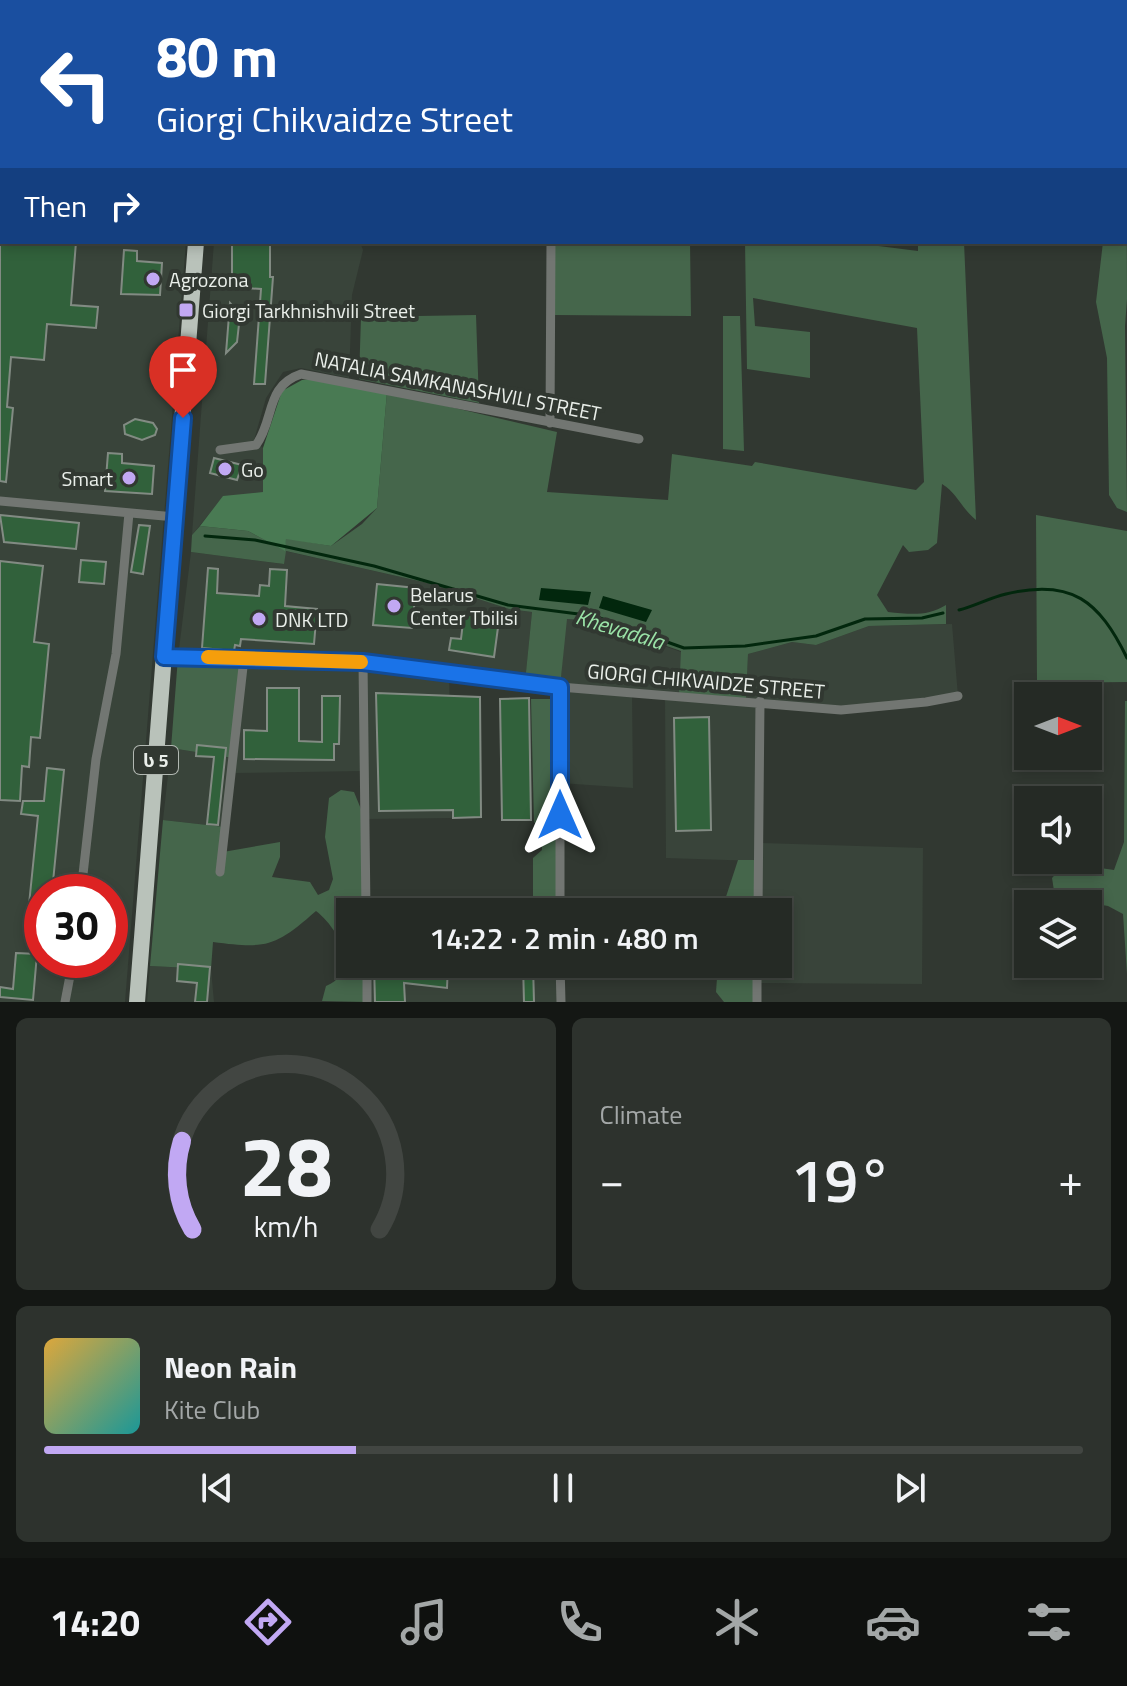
<!DOCTYPE html>
<meta charset="utf-8">
<style>
:root{--surface:#252a25;--page:#2d322d;--text:#f1f3f6;--muted:#a3a7a7;--line:#424642;--accent:#c1a8f3}
body{margin:0;font-family:"Titillium Web","Noto Sans Georgian",sans-serif;background:var(--page);color:var(--text);height:100vh;display:flex;flex-direction:column;font-size:30px;white-space:nowrap}
*{box-sizing:border-box;margin:0}
p{font-size:26px;color:var(--muted)}
.icon{flex:none;width:44px;height:44px;fill:none;stroke:currentColor;stroke-width:2;stroke-linecap:round;stroke-linejoin:round}
.map{position:relative;height:1002px;overflow:hidden}
.details{display:flex;flex-direction:column;gap:16px;padding:16px;background:#141714;flex:1}
.details>*{flex:none}
.hud{position:absolute;left:0px;top:0px;width:1128px;height:244px;box-shadow:0 4px 12px #0003,0 0 0 2px var(--line);background:#1a4fa0;color:#fff;overflow:hidden}
.needle{width:52px;rotate:90deg}
.fabs{position:absolute;left:1014px;top:682px;display:grid;gap:16px}
.fabs a{display:grid;place-items:center;width:88px;height:88px;border-radius:0px;background:var(--surface);box-shadow:0 4px 12px #0003,0 0 0 2px var(--line);font-size:40px}
.speed{position:absolute;left:24px;top:874px;display:flex;gap:16px;font-size:40px;font-weight:700;text-align:center}
.speed>*{display:grid;place-content:center;width:104px;height:104px;border-radius:50%;background:var(--surface);box-shadow:0 4px 12px #0003,0 0 0 2px var(--line);line-height:1}
.speed .limit{border:12px solid #d22;background:#fff;color:#111}
.pin{position:absolute;display:grid;place-items:center;width:68px;height:68px;color:#fff;margin:-82px -34px;border-radius:50% 50% 50% 0;rotate:-45deg;box-shadow:0 0 8px #0007}
.pin .icon{rotate:45deg}
.me{position:absolute;width:88px;margin:-44px;rotate:0deg;stroke-linejoin:round;filter:drop-shadow(0 0 6px #0008)}
.turn{display:flex;align-items:center;gap:28px;height:168px;padding:0 24px;font-size:36px}
.turn .icon{width:104px;height:104px;stroke-width:2.5}
.turn b{display:block;font-size:56px;line-height:68px}
.then{display:flex;align-items:center;height:76px;padding:0 24px;background:#0003;gap:16px;font-size:30px}
.big{font-size:60px;font-weight:600;line-height:1.1}
.details .card{flex:1;display:flex;flex-direction:column;justify-content:center;gap:12px;min-width:0;padding:0 28px;border-radius:12px;background:var(--page)}
.details .dial{align-items:center;gap:0}
.dial svg{height:208px;overflow:visible;fill:none;stroke:var(--line);stroke-width:7;stroke-linecap:round;text-anchor:middle}
.dial text{fill:var(--text);stroke:none}
.song{display:flex;align-items:center;gap:24px}
.cover{width:96px;height:96px;border-radius:12px;background:linear-gradient(135deg,hsl(40 70% 55%),hsl(180 70% 35%))}
.played{height:8px;border-radius:4px;background:linear-gradient(90deg,var(--accent) 30%,var(--line) 30%)}
.keys{display:flex;justify-content:space-around;direction:ltr}
.heat{display:flex;justify-content:space-between;align-items:center;font-size:44px;direction:ltr}
.details .tiles{flex:1;display:grid;gap:16px;grid-template-columns:1fr 1fr}
.card:last-child{grid-column:span 2}
.trip{position:absolute;left:336px;top:898px;width:456px;height:80px;border-radius:0px;background:var(--surface);box-shadow:0 4px 12px #0003,0 0 0 2px var(--line);font-weight:600;line-height:80px;text-align:center}
.dock{display:flex;height:128px;justify-content:space-around;align-items:center;background:#0f110f;color:var(--muted)}
.dock .icon{width:56px;height:56px}
.dock .active{color:var(--accent)}
.dock b{font-size:36px;color:var(--text)}
.map>svg:first-child{display:block}
.built{fill:#39443a;fill-rule:evenodd}
.green{fill:#45664b}
.forest{fill:#497a53}
.water{fill:#02270d}
.lines{fill:none;stroke-linecap:round;stroke-linejoin:round}
.stream{stroke:#02270d;stroke-width:3}
.building{fill:#31613b;stroke:#828b83;stroke-width:2}
.minor{stroke:#727672;stroke-width:9}
.trunk{stroke:#b9c2ba;stroke-width:16}
.route-casing{stroke:#114b97;stroke-width:20}
.route{stroke:#1a73e8;stroke-width:14}
.slow{stroke:#f59e0b;stroke-width:14}
.poi-dot{fill:#c1a8f3;stroke:#313831;stroke-width:3}
.labels{text-anchor:middle;dominant-baseline:central;stroke-width:8;stroke-linejoin:round;paint-order:stroke}
.shield{fill:#313831;stroke:#b2b8b2;stroke-width:2}
.shield-label{font-size:18px;font-weight:bold;fill:#eaefea}
.poi-label{font-size:20px;fill:#eaefea;stroke:#313831;text-anchor:start}
.street-label{font-size:20px;fill:#eaefea;stroke:#313831}
.water-label{font-size:22px;font-style:italic;fill:#9be4a8;stroke:#313831}
</style>
<div class="map">
<svg width="1127" height="1002" viewBox="0 0 1127 1002">
<rect width="100%" height="100%" fill="#313831"/>
<!-- built -->
<path class="built" d="M 0,0 L 196,0 L 2,2 L 2,242 L 186,242 L 125,1002 L 0,1002 ZM 42,892 L 110,892 L 110,960 L 42,960 Z
M 214,242 L 360,242 L 363,250 L 352,295 L 349,378 L 301,368 L 283,372 L 266,398 L 254,440 L 263,448 L 263,493 L 223,497 L 192,535 Z
M 285,551 L 432,584 L 509,609 L 532,612 L 525,682 L 449,671 L 452,818 L 365,819 L 363,771 L 232,773 L 225,827 L 163,820 L 171,748 L 232,758 L 178,657 L 191,552 L 283,564 Z
M 566,619 L 595,621 L 681,652 L 746,699 L 748,654 L 792,642 L 816,645 L 869,626 L 952,624 L 958,696 L 841,710 L 760,701 L 758,843 L 923,848 L 922,984 L 757,983 L 757,964 L 778,964 L 778,912 L 757,912 L 758,861 L 666,858 L 665,694 L 632,692 L 633,788 L 560,783 L 560,687 Z
M 367,964 L 560,964 L 561,1002 L 367,1002 Z
M 150,966 L 211,969 L 214,1002 L 147,1002 Z"/>
<!-- green -->
<path class="green" d="M 1126,36 L 1127,299 L 1125,326 L 1127,512 L 1117,508 L 1109,495 L 1107,358 L 1096,302 L 1103,242 L 1126,242 Z
M 555,242 L 690,242 L 691,316 L 555,315 Z
M 745,242 L 847,242 L 918,251 L 918,242 L 964,242 L 976,520 C 961,508 958,494 942,484 L 937,543 L 928,550 L 909,552 L 903,545 L 877,595 L 888,612 C 909,614 927,617 946,605 L 946,624 L 869,626 L 816,645 L 792,642 L 748,654 L 746,700 L 679,695 L 681,651 L 595,621 L 567,619 L 560,687 L 525,682 L 532,612 L 509,609 L 432,584 L 286,551 L 284,564 L 191,552 L 192,535 L 200,526 L 248,531 L 284,550 L 286,538 L 331,546 L 362,524 L 377,508 L 387,392 L 557,432 L 547,492 L 668,500 L 672,454 L 752,466 L 755,462 L 916,490 L 924,482 L 917,328 L 753,298 L 755,326 L 810,332 L 810,378 L 747,369 Z
M 476,315 L 479,403 L 359,379 L 361,317 Z
M 723,316 L 740,316 L 744,451 L 723,449 Z
M 1036,515 L 1127,531 L 1127,682 L 1037,683 Z
M 178,657 L 244,658 L 233,758 L 171,748 Z
M 531,699 L 552,699 L 560,754 L 560,912 L 533,912 L 533,858 L 542,850 L 541,832 L 534,822 Z
M 1125,701 L 1127,701 L 1127,974 L 1123,914 L 1108,906 L 1055,897 L 1052,878 L 1066,863 L 1114,870 L 1124,842 Z
M 341,790 L 354,792 L 365,819 L 366,912 L 350,912 L 350,964 L 367,964 L 367,1002 L 322,1001 L 326,986 C 362,971 338,928 316,911 C 275,947 267,949 213,942 L 211,969 L 150,966 L 163,820 L 225,827 L 223,852 L 280,842 L 280,857 L 272,877 L 310,882 L 318,895 L 329,890 L 333,879 L 325,837 L 329,798 Z
M 738,860 L 758,860 L 758,912 L 721,912 Z
M 718,964 L 757,964 L 757,1002 L 724,1002 L 716,992 Z"/>
<!-- forest -->
<path class="forest" d="M 311,379 L 387,392 L 377,508 L 331,546 L 286,539 L 285,551 L 248,531 L 200,526 L 223,496 L 263,492 L 263,448 L 282,391 L 302,380 Z"/>
<!-- water -->
<path class="water" d="M 541,588 L 591,592 L 588,605 L 539,600 Z
M 603,596 L 652,610 L 646,622 L 599,608 Z"/>
<g class="lines">
<!-- stream -->
<path class="stream" d="M 205,536 L 255,540 L 374,566 L 508,605 L 594,616 L 684,648 L 745,646 L 816,636 L 865,619 L 922,618 L 943,613
M 959,610 C 975,606 989,598 1006,594 C 1072,578 1099,601 1127,658"/>
</g>
<!-- building -->
<path class="building" d="M 0,242 L 76,242 L 71,305 L 98,307 L 96,328 L 47,324 L 44,360 L 11,357 L 7,407 L 13,408 L 6,482 L 0,481 Z
M 270,242 L 270,277 L 273,277 L 265,384 L 254,384 L 261,289 L 232,287 L 232,243 Z
M 124,250 L 137,251 L 137,261 L 162,263 L 160,295 L 121,294 Z
M 230,303 L 240,315 L 237,342 L 226,353 Z
M 135,419 L 153,423 L 157,429 L 155,435 L 142,440 L 125,434 L 124,425 Z
M 108,453 L 122,454 L 122,463 L 154,466 L 152,494 L 105,491 Z
M 214,458 L 242,465 L 237,480 L 210,473 Z
M 0,515 L 79,523 L 76,549 L 4,542 Z
M 139,525 L 150,526 L 143,574 L 131,572 Z
M 81,560 L 106,562 L 104,584 L 79,582 Z
M 0,561 L 43,566 L 34,642 L 49,644 L 40,738 L 31,737 L 29,767 L 22,766 L 20,801 L 0,800 Z
M 208,568 L 218,569 L 217,593 L 259,596 L 260,585 L 269,586 L 270,569 L 287,570 L 285,606 L 317,609 L 314,644 L 241,639 L 240,646 L 235,645 L 234,651 L 202,648 Z
M 377,584 L 416,588 L 412,628 L 373,625 Z
M 464,614 L 499,620 L 494,657 L 449,650 L 451,638 L 461,639 Z
M 267,688 L 299,688 L 299,741 L 322,742 L 322,696 L 340,696 L 339,744 L 334,744 L 334,760 L 244,759 L 244,730 L 267,731 Z
M 376,693 L 480,697 L 481,817 L 453,818 L 453,810 L 379,811 Z
M 529,698 L 531,820 L 502,820 L 500,699 Z
M 709,717 L 711,830 L 676,831 L 674,718 Z
M 197,745 L 226,748 L 218,825 L 207,824 L 214,757 L 196,756 Z
M 47,768 L 64,770 L 52,892 L 42,892 L 42,935 L 26,934 L 38,816 L 21,814 L 23,801 L 44,801 Z
M 16,953 L 37,954 L 33,1000 L 0,997 L 0,987 L 13,989 Z
M 178,964 L 210,967 L 207,1002 L 195,1002 L 197,983 L 177,981 Z
M 374,964 L 448,964 L 447,988 L 404,983 L 405,1002 L 375,1002 Z
M 523,964 L 533,964 L 534,1002 L 524,1002 Z"/>
<g class="lines">
<!-- minor -->
<path class="minor" d="M 550,423 L 551,242
M 220,450 L 256,445 C 275,419 265,386 301,374 L 639,439
M 0,501 L 175,517
M 164,657 L 363,662 L 560,687 L 841,710 L 926,702 L 958,696
M 363,662 L 366,912
M 560,687 L 560,912
M 220,872 L 244,658
M 81,892 L 96,759 L 116,654 L 129,513
M 758,912 L 760,701
M 367,964 L 367,1002
M 560,964 L 561,1002
M 65,1002 L 73,960
M 757,1002 L 757,964"/>
<!-- trunk -->
<path class="trunk" d="M 208,2 L 208,0
M 137,1002 L 196,242"/>
</g>
<g class="lines">
<!-- route casing -->
<g class="route-casing">
<path id="route" d="M 183,418 L 164,657 L 363,662 L 560,687 L 560,815"/>
</g>
<!-- route -->
<use href="#route" class="route"/>
<!-- slow -->
<path class="slow" d="M 208,657 L 361,662"/>
</g>
<!-- markers -->
<g class="poi-dot">
<circle cx="153" cy="279" r="8"/>
<rect x="178" y="302" width="16" height="16" rx="4"/>
<circle cx="225" cy="469" r="8"/>
<circle cx="129" cy="478" r="8"/>
<circle cx="394" cy="606" r="8"/>
<circle cx="259" cy="619" r="8"/>
</g>
<g class="labels">
<!-- shield labels -->
<rect class="shield" x="134" y="746" width="44" height="28" rx="6"/>
<g class="shield-label">
<text x="156" y="760">ს 5</text>
</g>
<!-- poi labels -->
<g class="poi-label">
<text x="169" y="279">Agrozona</text>
<text x="202" y="310">Giorgi Tarkhnishvili Street</text>
<text x="241" y="469">Go</text>
<text x="113" y="478" text-anchor="end">Smart</text>
<text x="410" y="594">Belarus<tspan x="410" dy="23">Center Tbilisi</tspan></text>
<text x="275" y="619">DNK LTD</text>
</g>
<!-- street labels -->
<g class="street-label">
<text transform="translate(458 386) rotate(11)">NATALIA SAMKANASHVILI STREET</text>
<text transform="translate(706 681) rotate(5)">GIORGI CHIKVAIDZE STREET</text>
</g>
<!-- water labels -->
<g class="water-label">
<text transform="translate(620 629) rotate(17)">Khevadala</text>
</g>
</g>
</svg>
<div class="fabs">
<a><svg class="needle" viewBox="-14 -14 28 28"><path d="M0-13l5 13h-10z" fill="#e53935"/><path d="M0 13l5-13h-10z" fill="#a3a7a7"/></svg></a>
<a><svg class="icon" aria-label="sound" viewBox="0 0 24 24"><path d="M4 9h4l5-4v14l-5-4H4zM17 9q2 3 0 6"/></svg></a>
<a><svg class="icon" aria-label="layers" viewBox="0 0 24 24"><path d="M12 4l9 5-9 5-9-5zM3 14l9 5 9-5"/></svg></a>
</div>
<div class="speed"><div class="limit">30</div></div>
<div class="pin" style="left:183px;top:418px;background:#d93025"><svg class="icon" aria-label="arrive" viewBox="0 0 24 24"><path d="M6 21V4h12l-3 4 3 4H6"/></svg></div>
<svg class="me" style="left:560px;top:815px" viewBox="-20 -20 40 40"><path d="M0-17L14 15 0 8-14 15z" fill="#1a73e8" stroke="#fff" stroke-width="4"/></svg>
<div class="trip">14:22 · 2 min · 480 m</div>
<div class="hud">
<div class="turn"><svg class="icon" aria-label="left" viewBox="0 0 24 24"><path d="M17 20v-9H6M10 6l-5 5 5 5"/></svg><div><b>80 m</b>Giorgi Chikvaidze Street</div></div>
<div class="then">Then<svg class="icon" aria-label="right" viewBox="0 0 24 24"><path d="M7 20v-9h11M14 6l5 5-5 5"/></svg></div>
</div>
</div>
<section class="details">
<div class="tiles">
<div class="card dial"><svg viewBox="0 0 100 80">
<path d="M14 69A42 42 0 1 1 86 69"/>
<path d="M14 69A42 42 0 0 1 10 35" stroke="#c1a8f3"/>
<text x="50" y="56" font-size="32" font-weight="700">28</text>
<text x="50" y="72" font-size="11">km/h</text>
</svg></div>
<div class="card"><p>Climate</p>
<div class="heat"><a>−</a><b class="big">19°</b><a>+</a></div>
</div>
<div class="card">
<div class="song"><i class="cover"></i><div><b>Neon Rain</b><p>Kite Club</p></div></div>
<div class="played"></div>
<div class="keys"><svg class="icon" aria-label="previous" viewBox="0 0 24 24"><path d="M18 5L8 12l10 7zM5 5v14"/></svg><svg class="icon" aria-label="pause" viewBox="0 0 24 24"><path d="M8 5v14M16 5v14"/></svg><svg class="icon" aria-label="next" viewBox="0 0 24 24"><path d="M6 5l10 7-10 7zM19 5v14"/></svg></div>
</div>
</div>
</section>
<nav class="dock">
<b>14:20</b>
<svg class="icon active" aria-label="directions" viewBox="0 0 24 24"><path d="M12 3l9 9-9 9-9-9zM9 14v-3h6M13 9l2 2-2 2"/></svg>
<svg class="icon" aria-label="music" viewBox="0 0 24 24"><path d="M9 18V5l10-2v13"/><circle cx="6" cy="18" r="3"/><circle cx="16" cy="16" r="3"/></svg>
<svg class="icon" aria-label="phone" viewBox="0 0 24 24"><path d="M5 4h4l2 5-3 2q2 4 5 5l2-3 5 2v4C11 20 4 13 5 4z"/></svg>
<svg class="icon" aria-label="climate" viewBox="0 0 24 24"><path d="M12 3v18M4 7l16 10M4 17L20 7"/></svg>
<svg class="icon" aria-label="car" viewBox="0 0 24 24"><path d="M5 17H2v-5l4-1 3-4h7l3 4 3 1v5h-3M9 17h6M6 11h13"/><circle cx="7" cy="17" r="2"/><circle cx="17" cy="17" r="2"/></svg>
<svg class="icon" aria-label="filters" viewBox="0 0 24 24"><path d="M4 7h16M4 17h16"/><circle cx="9" cy="7" r="2"/><circle cx="15" cy="17" r="2"/></svg>
</nav>
